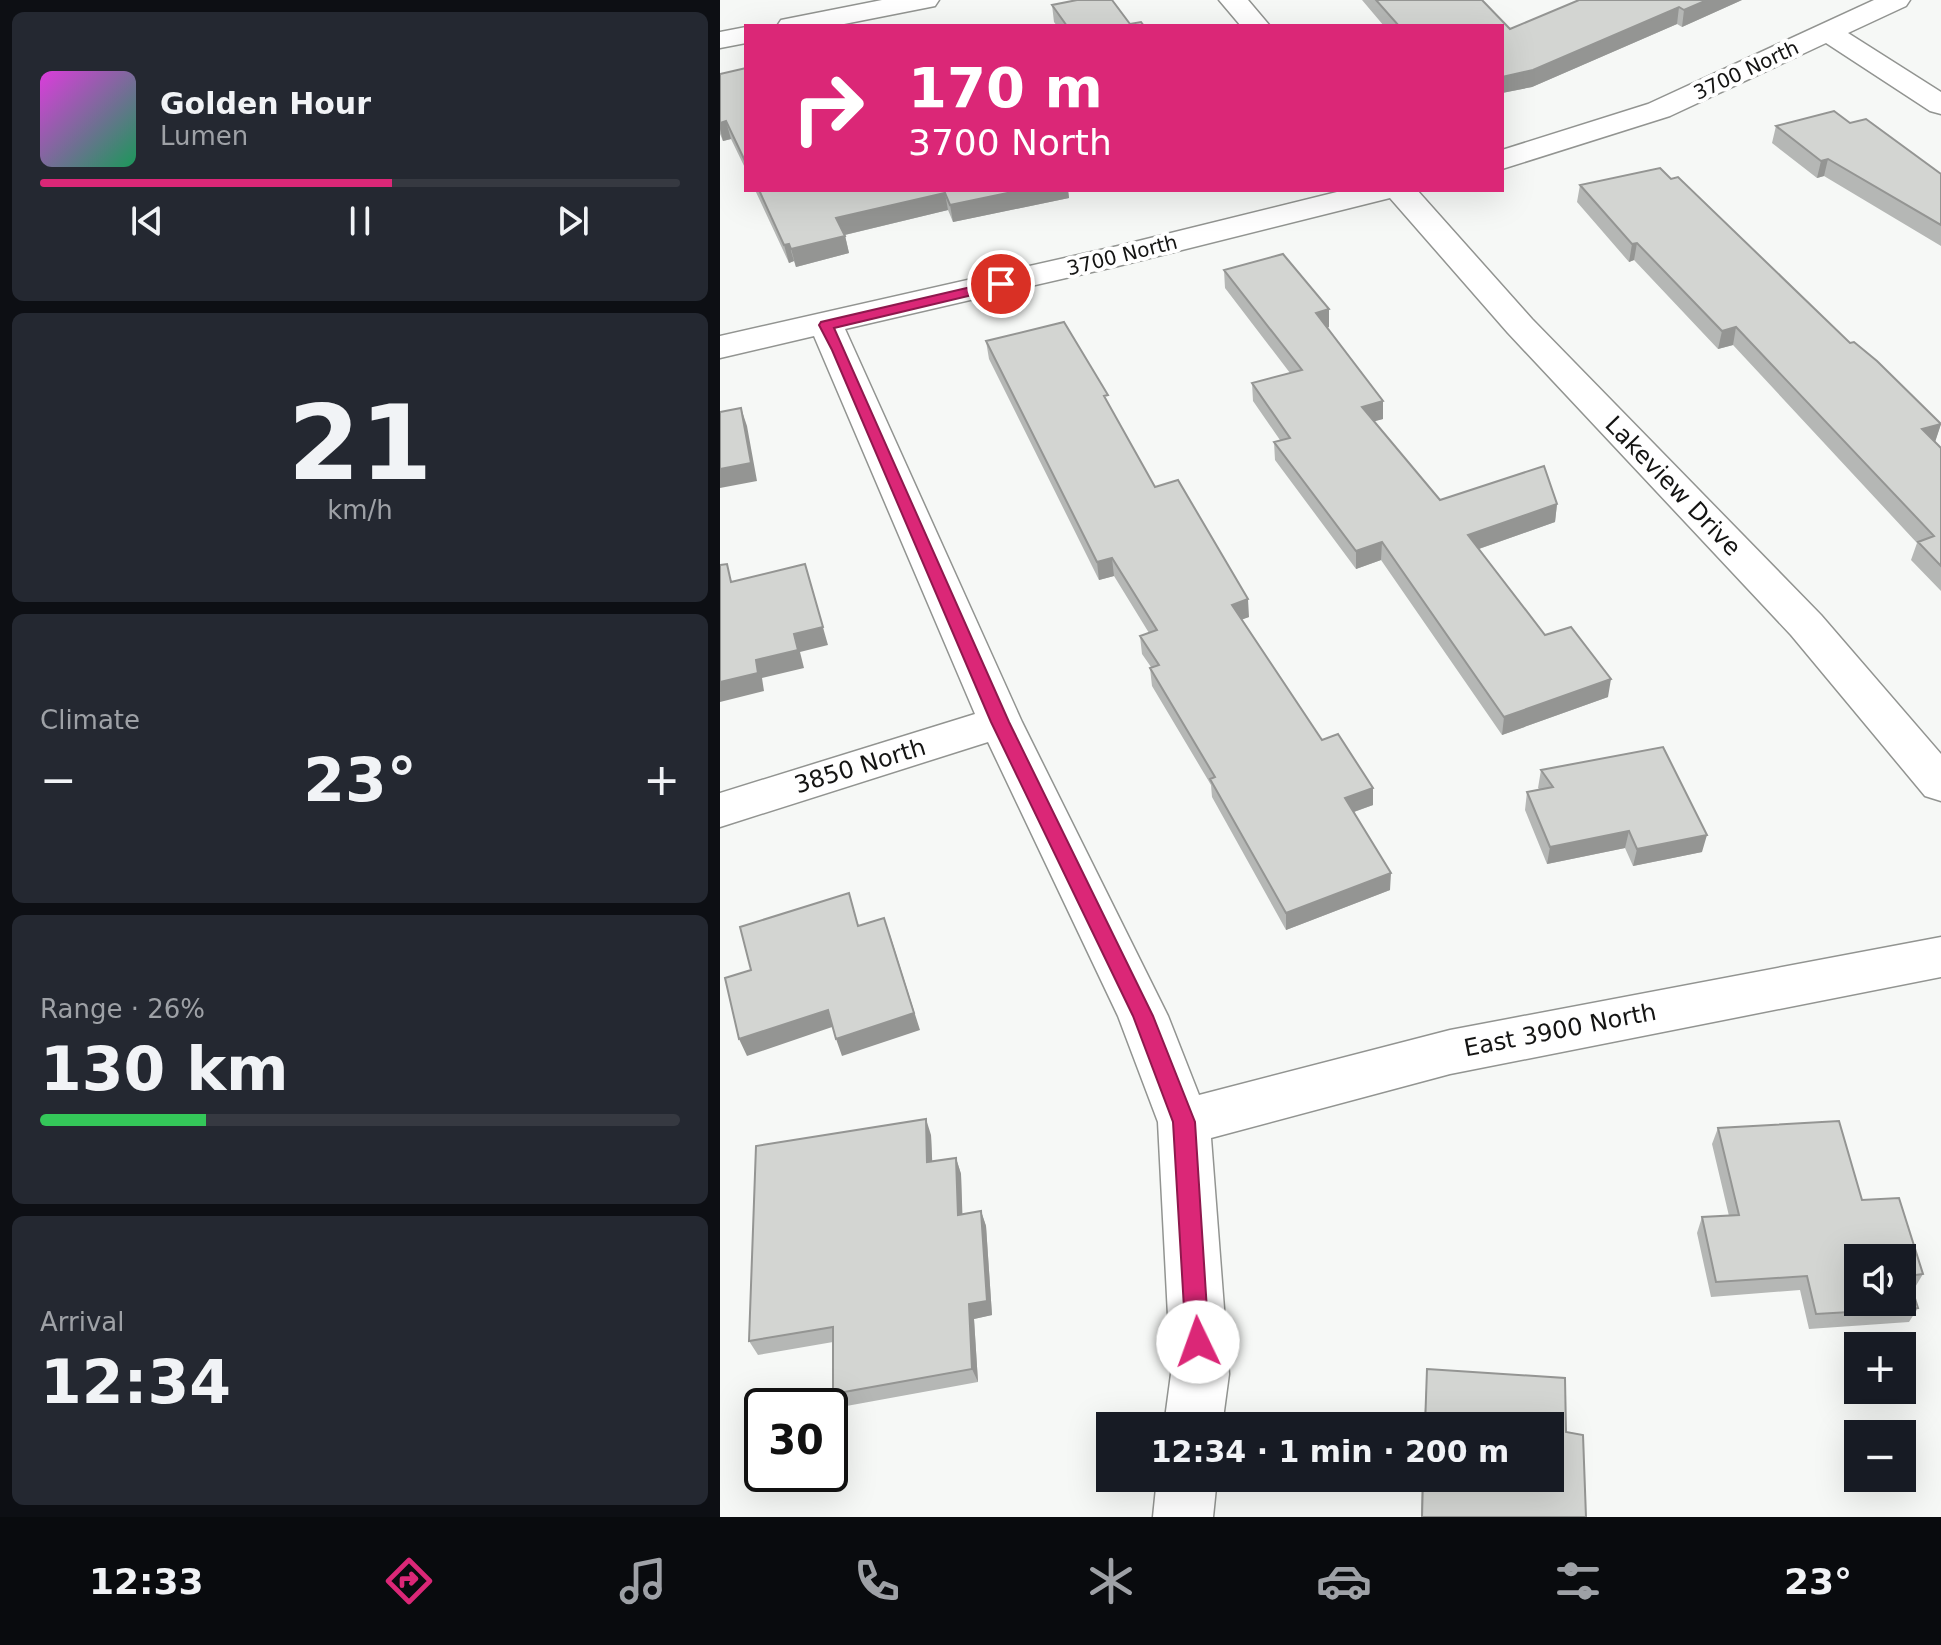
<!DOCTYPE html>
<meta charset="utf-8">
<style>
:root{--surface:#171b24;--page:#242831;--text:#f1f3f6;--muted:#9ea1a6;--line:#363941;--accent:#db2777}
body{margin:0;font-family:"DejaVu Sans",sans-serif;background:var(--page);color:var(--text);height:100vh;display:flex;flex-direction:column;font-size:30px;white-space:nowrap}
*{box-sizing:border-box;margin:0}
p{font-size:26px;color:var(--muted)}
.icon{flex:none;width:44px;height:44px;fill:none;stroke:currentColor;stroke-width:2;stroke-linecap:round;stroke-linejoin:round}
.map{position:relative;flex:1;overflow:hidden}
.drawer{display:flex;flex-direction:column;gap:12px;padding:12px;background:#0d0f14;width:720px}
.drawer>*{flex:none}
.top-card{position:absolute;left:24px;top:24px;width:760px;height:168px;border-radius:0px;box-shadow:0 8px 32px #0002;background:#db2777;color:#fff;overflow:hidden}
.tools{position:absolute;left:1124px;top:1244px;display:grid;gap:16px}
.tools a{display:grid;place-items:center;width:72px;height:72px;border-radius:0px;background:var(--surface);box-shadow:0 8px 32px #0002;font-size:40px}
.speed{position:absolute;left:24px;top:1388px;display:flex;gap:16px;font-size:40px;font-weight:700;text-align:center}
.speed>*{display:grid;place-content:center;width:104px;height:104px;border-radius:50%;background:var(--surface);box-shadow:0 8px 32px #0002;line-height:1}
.speed .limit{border:4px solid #111;border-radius:12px;background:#fff;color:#111}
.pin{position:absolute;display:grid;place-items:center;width:68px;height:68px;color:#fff;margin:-34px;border:4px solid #fff;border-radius:50%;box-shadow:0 2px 8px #0007}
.me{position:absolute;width:88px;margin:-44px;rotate:357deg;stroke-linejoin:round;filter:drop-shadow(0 0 6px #0008)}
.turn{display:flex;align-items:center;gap:28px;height:168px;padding:0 32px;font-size:36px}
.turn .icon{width:104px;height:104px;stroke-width:2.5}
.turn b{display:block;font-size:56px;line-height:68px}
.big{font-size:60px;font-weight:600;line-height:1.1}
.drawer .card{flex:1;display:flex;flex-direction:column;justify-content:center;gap:12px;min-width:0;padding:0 28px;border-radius:12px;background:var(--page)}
.drawer .dial{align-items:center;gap:0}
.dial b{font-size:104px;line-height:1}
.song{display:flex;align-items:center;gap:24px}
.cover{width:96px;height:96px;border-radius:12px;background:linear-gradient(135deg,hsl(300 70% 55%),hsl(150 70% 35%))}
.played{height:8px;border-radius:4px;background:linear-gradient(90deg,var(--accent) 55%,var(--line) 55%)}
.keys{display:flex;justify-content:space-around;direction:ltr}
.heat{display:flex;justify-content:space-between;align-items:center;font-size:44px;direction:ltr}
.charge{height:12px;border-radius:6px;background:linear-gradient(90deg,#34c759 26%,var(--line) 0)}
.trip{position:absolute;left:376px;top:1412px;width:468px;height:80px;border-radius:0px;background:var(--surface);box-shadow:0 8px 32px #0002;font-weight:600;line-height:80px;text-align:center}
.dock{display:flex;height:128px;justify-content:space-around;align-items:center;background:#090b0e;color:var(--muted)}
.dock .icon{width:56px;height:56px}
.dock .on{color:var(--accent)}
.dock b{font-size:36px;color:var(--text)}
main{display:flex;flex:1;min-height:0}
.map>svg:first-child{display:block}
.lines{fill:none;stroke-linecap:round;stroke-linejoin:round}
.minor-casing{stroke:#929491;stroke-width:3}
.minor{fill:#fff;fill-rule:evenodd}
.wall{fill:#b5b7b5}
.shaded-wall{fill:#949593}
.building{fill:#d3d5d2;stroke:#949593;stroke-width:2;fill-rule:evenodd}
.route{fill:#db2777;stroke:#8e194d;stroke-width:2}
.labels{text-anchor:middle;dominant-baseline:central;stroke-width:8;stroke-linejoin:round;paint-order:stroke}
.far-street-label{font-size:20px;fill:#141413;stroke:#fff}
.street-label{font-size:24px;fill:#141413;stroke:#fff}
</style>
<main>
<section class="drawer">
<div class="card">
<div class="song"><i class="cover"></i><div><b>Golden Hour</b><p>Lumen</p></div></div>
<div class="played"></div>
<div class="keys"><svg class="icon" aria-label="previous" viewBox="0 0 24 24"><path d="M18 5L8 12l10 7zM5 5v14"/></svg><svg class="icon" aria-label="pause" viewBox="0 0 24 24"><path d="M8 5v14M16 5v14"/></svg><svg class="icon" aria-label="next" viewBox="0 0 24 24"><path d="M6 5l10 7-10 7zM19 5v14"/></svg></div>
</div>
<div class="card dial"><b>21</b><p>km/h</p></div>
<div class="card"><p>Climate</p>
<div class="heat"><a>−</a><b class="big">23°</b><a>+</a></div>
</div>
<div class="card"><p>Range · 26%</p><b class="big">130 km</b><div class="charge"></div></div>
<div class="card"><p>Arrival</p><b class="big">12:34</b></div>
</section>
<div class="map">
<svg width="1221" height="1517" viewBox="0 0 1221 1517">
<rect width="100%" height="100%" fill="#f6f8f6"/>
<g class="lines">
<!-- minor casing -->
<g class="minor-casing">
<path id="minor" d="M 162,0 L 219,0 L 215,6 L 205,8 L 114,26 L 57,26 L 61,20 L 71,18 Z
M 499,0 L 528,0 L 550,26 L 521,26 Z
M 1154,0 L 1190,0 L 1186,6 L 1128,33 L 1221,92 L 1221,114 L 1210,111 L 1106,43 L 950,116 L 782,169 L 782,150 L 928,104 Z
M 26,27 L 26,43 L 0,48 L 0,32 Z
M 625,190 L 697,190 L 812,319 L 1101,615 L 1221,754 L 1221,801 L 1205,796 L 1071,635 L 788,333 L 670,198 L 398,266 L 125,329 L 302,722 L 448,1016 L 479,1095 L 730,1030 L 1221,937 L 1221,977 L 730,1074 L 491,1138 L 509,1374 L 502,1426 L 444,1426 L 451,1374 L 438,1122 L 398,1016 L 268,742 L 0,827 L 0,793 L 255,714 L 94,336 L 0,358 L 0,336 L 398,246 Z
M 437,1478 L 497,1478 L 493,1517 L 433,1517 Z"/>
</g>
<!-- minor -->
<use href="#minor" class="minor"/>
</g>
<!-- wall -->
<path class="wall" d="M 642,0 L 762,0 L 790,29 L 1022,0 L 962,27 L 957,24 L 812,87 L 782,93 L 782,26 L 664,26 Z
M 332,5 L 410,24 L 424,26 L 337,26 L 334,22 Z
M 26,68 L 26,170 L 11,139 L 3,141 L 0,134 L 0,74 Z
M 1130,123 L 1221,174 L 1221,246 L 1104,176 L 1097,178 L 1052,143 L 1056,126 Z
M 951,179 L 1130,343 L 1221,424 L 1215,442 L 1221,448 L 1221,591 L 1191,560 L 1197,543 L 1013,345 L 998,349 L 914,260 L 909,262 L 857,202 L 860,185 Z
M 35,190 L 348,190 L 349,198 L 233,222 L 228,210 L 125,235 L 129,253 L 76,267 L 74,261 L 69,263 Z
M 504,270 L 609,309 L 609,327 L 607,328 L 663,419 L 654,421 L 720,500 L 837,504 L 835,522 L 759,549 L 825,635 L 888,697 L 782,735 L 661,560 L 636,569 L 555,460 L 554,442 L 560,440 L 533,401 L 532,383 L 570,373 L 505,288 Z
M 266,341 L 389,406 L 435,487 L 529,617 L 522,619 L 602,740 L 653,805 L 634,812 L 670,890 L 566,930 L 492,797 L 491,785 L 432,686 L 430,668 L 431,667 L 422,654 L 420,636 L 429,633 L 394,576 L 379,580 L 269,359 Z
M 821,770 L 982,852 L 913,866 L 905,848 L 827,864 L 805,810 L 807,792 L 820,790 L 818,788 Z
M 998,1128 L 1142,1200 L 1203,1274 L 1194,1289 L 1192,1289 L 1198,1308 L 1189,1322 L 1089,1329 L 1080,1290 L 991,1297 L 977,1233 L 982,1217 L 1009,1216 L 992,1144 Z
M 211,1135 L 212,1162 L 236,1158 L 241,1174 L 242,1214 L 261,1211 L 266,1226 L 272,1315 L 254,1319 L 258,1382 L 121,1407 L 113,1394 L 113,1342 L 38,1355 L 29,1341 Z
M 707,1369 L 846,1432 L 866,1517 L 701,1517 L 702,1478 L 830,1478 L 830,1426 L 704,1426 Z"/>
<!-- shaded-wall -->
<path class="shaded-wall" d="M 987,0 L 1022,0 L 962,27 L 964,10 Z
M 959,7 L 957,24 L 812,87 L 782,93 L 782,77 Z
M 6,121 L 11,139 L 3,141 L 0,129 L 0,123 Z
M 1108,159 L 1104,176 L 1097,178 L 1101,161 Z
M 302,190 L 348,190 L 349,198 L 233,222 L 230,205 Z
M 225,193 L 228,210 L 120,236 L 116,218 Z
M 125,236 L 129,253 L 76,267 L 71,249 Z
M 917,243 L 914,260 L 909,262 L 912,244 Z
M 69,244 L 74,261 L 69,263 L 64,245 Z
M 609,309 L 609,327 L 596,331 L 596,313 Z
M 1016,327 L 1013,345 L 998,349 L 1002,331 Z
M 663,401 L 663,419 L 641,425 L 642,407 Z
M 21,408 L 27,426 L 37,481 L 0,488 L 0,469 Z
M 1221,424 L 1215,442 L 1202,429 Z
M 837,504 L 835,522 L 747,553 L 748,535 Z
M 662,542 L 661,560 L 636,569 L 636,551 Z
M 392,558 L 394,576 L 379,580 L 377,562 Z
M 85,564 L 108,645 L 80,652 L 84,668 L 42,678 L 44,691 L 0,702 L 0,682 L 74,634 Z
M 528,599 L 529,617 L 513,623 L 512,605 Z
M 891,679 L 888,697 L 782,735 L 784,717 Z
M 653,788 L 653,805 L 625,815 L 625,798 Z
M 909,831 L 905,848 L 827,864 L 830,847 Z
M 987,835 L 982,852 L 913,866 L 917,849 Z
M 671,873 L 670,890 L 566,930 L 566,913 Z
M 170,935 L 200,1030 L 122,1056 L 116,1039 Z
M 108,1010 L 115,1026 L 27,1056 L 19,1039 Z
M 206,1119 L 211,1135 L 213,1178 L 207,1162 Z
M 236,1158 L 241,1174 L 243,1230 L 238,1215 Z
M 261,1211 L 266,1226 L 272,1315 L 254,1319 L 258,1382 L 252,1369 L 249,1304 Z"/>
<!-- building -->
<path class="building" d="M 357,0 L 392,0 L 410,24 L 421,22 L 424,26 L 347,26 L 332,5 Z
M 656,0 L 762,0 L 790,29 L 859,0 L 987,0 L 964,10 L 959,7 L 813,70 L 782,77 L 782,26 L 679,26 Z
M 26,68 L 26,163 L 6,121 L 0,123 L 0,74 Z
M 1114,111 L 1130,123 L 1146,119 L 1221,174 L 1221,225 L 1108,159 L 1101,161 L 1056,126 Z
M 940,168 L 951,179 L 958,177 L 1130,343 L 1134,342 L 1157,361 L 1221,424 L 1202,429 L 1221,448 L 1221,566 L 1198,542 L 1214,536 L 1016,327 L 1002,331 L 917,243 L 912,244 L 860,185 Z
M 39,190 L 302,190 L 230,205 L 225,193 L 116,218 L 125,236 L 71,249 L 69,244 L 64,245 Z
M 563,254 L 609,309 L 596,313 L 663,401 L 642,407 L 720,500 L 824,466 L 837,504 L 748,535 L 825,635 L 851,627 L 891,679 L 784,717 L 662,542 L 636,551 L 554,442 L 570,438 L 532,383 L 582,370 L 504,270 Z
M 344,322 L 388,395 L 384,396 L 435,487 L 458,480 L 528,599 L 512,605 L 602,740 L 618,734 L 653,788 L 625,798 L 671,873 L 566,913 L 490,779 L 495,777 L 430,668 L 439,665 L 420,636 L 437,630 L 392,558 L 377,562 L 266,341 Z
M 21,408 L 31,463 L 0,469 L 0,412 Z
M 7,564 L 11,582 L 85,564 L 103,627 L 74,634 L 78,650 L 36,660 L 38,673 L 0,682 L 0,565 Z
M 943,747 L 987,835 L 917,849 L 909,831 L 830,847 L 807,792 L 833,787 L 821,770 Z
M 129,893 L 138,926 L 164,918 L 194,1013 L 116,1039 L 108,1010 L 19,1039 L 5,978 L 31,970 L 20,927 Z
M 206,1119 L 207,1162 L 236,1158 L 238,1215 L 261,1211 L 267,1301 L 249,1304 L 252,1369 L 113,1394 L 113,1327 L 29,1341 L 36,1146 Z
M 1119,1121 L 1142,1200 L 1179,1198 L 1203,1274 L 1188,1276 L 1198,1308 L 1096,1314 L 1087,1276 L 996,1282 L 982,1217 L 1019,1215 L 998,1128 ZM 1138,1258 L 1182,1258 L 1182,1302 L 1138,1302 Z
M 707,1369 L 845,1378 L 846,1432 L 863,1435 L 866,1517 L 702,1517 L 703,1478 L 830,1478 L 830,1426 L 705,1426 Z"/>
<!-- route -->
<path class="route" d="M 281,280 L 286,281 L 286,287 L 114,328 L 289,722 L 433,1016 L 475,1122 L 489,1342 L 486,1350 L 478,1354 L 469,1350 L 466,1342 L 453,1122 L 413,1016 L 271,722 L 112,350 L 99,325 L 101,322 Z"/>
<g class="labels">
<!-- far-street labels -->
<g class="far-street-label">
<text transform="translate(1026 70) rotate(-25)">3700 North</text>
<text transform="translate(402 255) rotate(-14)">3700 North</text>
</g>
<!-- street labels -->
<g class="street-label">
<text transform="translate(953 486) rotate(46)">Lakeview Drive</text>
<text transform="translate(140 766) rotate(-17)">3850 North</text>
<text transform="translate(840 1030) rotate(-11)">East 3900 North</text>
</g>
</g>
</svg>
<div class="tools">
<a><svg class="icon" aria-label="sound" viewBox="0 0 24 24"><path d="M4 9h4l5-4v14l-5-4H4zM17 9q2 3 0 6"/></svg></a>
<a>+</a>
<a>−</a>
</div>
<div class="speed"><div class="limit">30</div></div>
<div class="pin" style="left:281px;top:284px;background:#d93025"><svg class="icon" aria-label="arrive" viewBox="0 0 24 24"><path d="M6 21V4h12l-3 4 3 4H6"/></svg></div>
<svg class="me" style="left:478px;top:1342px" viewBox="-20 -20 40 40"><circle r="19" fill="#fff"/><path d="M0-13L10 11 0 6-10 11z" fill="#db2777"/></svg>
<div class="trip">12:34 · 1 min · 200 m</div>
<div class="top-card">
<div class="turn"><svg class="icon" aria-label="right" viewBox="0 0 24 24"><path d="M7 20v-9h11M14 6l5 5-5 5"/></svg><div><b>170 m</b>3700 North</div></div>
</div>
</div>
</main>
<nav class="dock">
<b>12:33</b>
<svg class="icon on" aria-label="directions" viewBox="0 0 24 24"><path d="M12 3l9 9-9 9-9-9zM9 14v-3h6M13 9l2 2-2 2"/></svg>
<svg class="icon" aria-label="music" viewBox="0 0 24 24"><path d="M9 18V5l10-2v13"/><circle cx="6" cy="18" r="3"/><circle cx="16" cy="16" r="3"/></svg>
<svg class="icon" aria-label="phone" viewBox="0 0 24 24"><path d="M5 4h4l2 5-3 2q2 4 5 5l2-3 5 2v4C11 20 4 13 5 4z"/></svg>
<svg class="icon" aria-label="climate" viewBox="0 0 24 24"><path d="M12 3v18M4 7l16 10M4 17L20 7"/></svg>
<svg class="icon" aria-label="car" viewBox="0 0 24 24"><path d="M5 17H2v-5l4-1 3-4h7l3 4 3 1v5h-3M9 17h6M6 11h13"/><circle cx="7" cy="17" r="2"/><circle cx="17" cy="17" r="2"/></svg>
<svg class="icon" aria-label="filters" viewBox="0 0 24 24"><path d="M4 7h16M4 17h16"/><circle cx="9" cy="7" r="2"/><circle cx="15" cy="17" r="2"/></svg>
<b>23°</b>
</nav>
